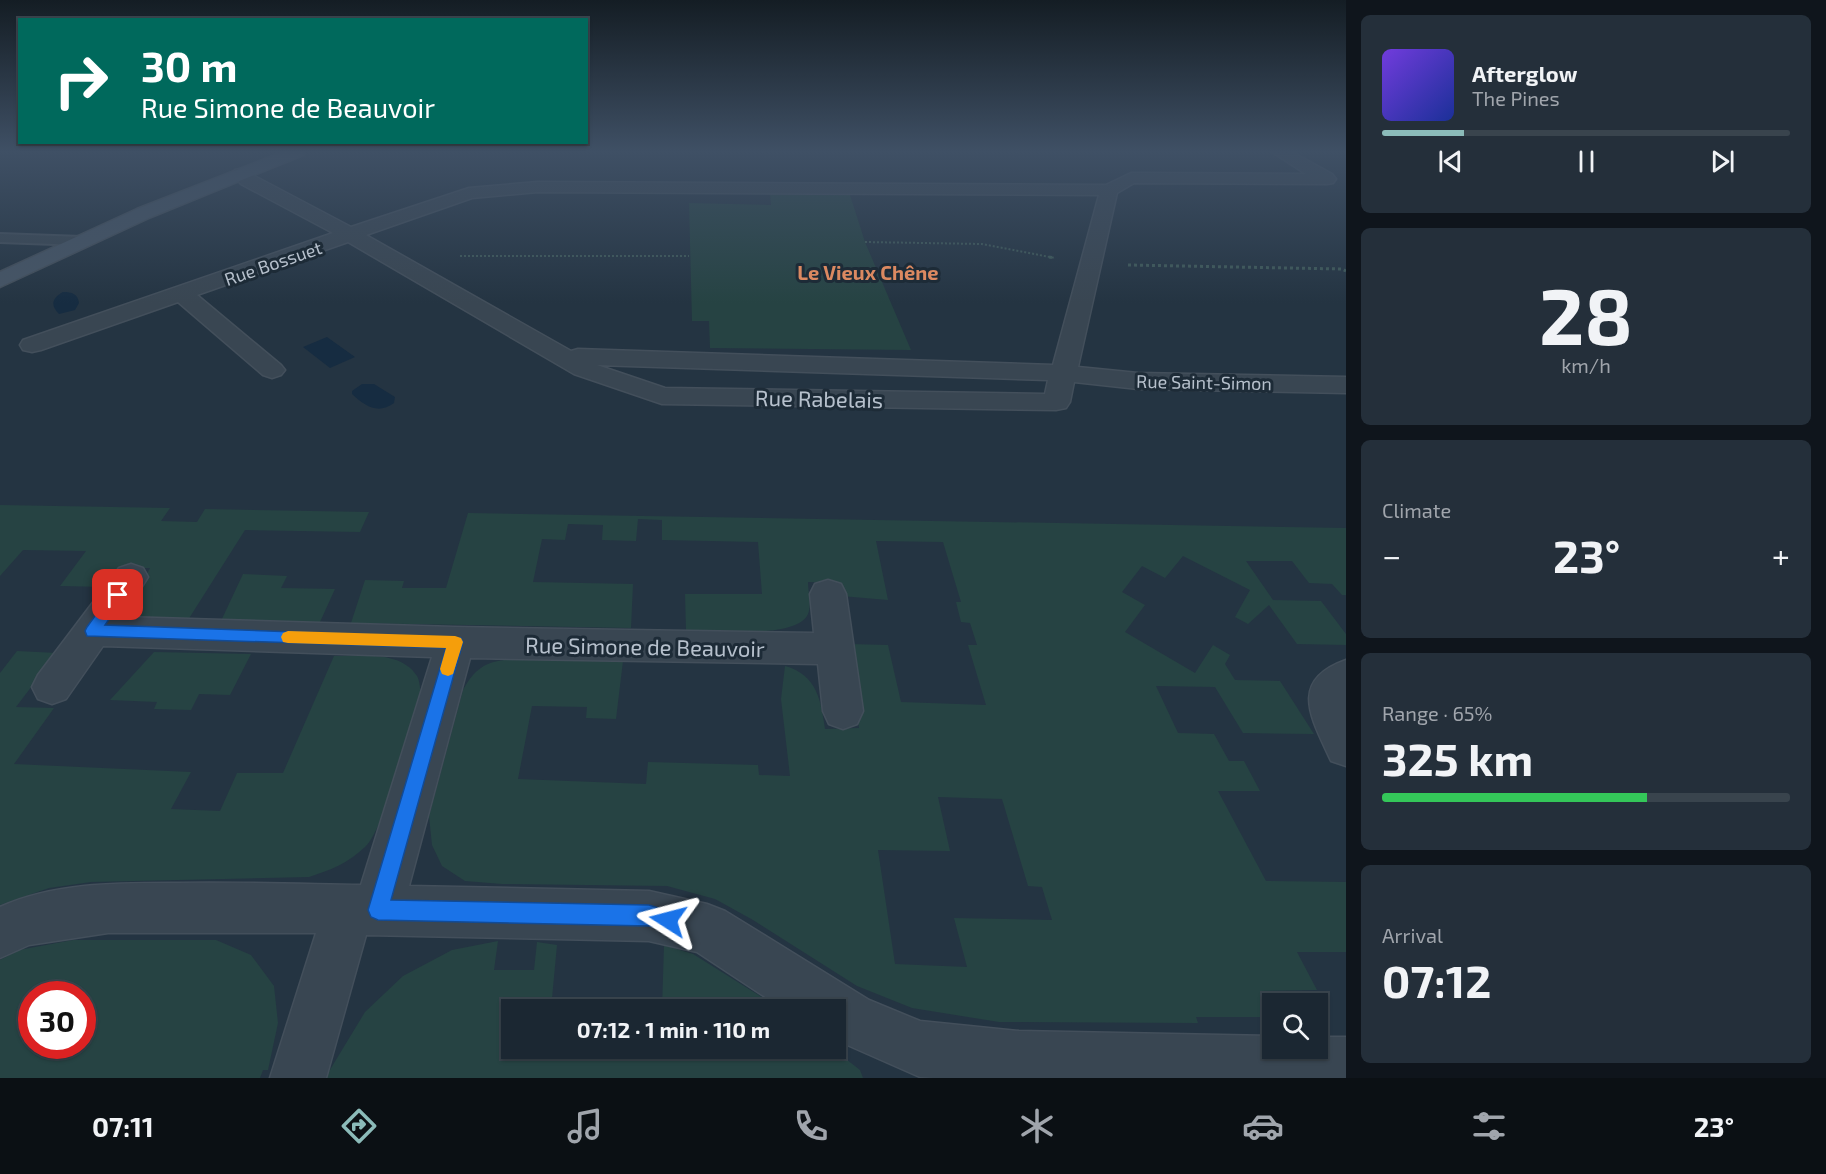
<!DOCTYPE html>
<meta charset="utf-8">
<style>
:root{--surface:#1b2732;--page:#242f3a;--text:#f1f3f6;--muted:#a0a5ac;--line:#39444d;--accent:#8bbbb9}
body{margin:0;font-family:"Exo 2",sans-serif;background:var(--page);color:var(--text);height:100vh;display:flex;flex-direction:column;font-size:22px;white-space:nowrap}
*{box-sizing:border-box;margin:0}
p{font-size:20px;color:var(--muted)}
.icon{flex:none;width:33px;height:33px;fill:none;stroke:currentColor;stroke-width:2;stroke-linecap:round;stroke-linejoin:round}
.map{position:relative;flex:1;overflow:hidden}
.drawer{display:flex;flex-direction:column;gap:15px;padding:15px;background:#0f151c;width:480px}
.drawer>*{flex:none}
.guide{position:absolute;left:18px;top:18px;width:570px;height:126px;border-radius:0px;box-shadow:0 2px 4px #0004,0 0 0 2px var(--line);background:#00695c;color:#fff;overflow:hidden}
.controls{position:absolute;left:1262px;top:993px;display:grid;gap:12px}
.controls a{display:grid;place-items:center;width:66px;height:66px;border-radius:0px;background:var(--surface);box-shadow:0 2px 4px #0004,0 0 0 2px var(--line);font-size:30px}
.speed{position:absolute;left:18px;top:981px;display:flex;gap:12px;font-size:30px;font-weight:700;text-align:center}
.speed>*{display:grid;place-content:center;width:78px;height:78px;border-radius:50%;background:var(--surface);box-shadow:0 2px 4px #0004,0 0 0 2px var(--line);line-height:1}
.speed .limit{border:9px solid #d22;background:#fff;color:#111}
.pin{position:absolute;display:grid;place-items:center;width:51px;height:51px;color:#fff;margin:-26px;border-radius:12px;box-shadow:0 3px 9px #0006}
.me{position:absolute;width:66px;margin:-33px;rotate:279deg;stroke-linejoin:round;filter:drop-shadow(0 0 4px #0008)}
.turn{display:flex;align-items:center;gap:21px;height:126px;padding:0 24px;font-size:27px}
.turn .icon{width:78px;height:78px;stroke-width:2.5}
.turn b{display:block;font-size:42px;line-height:51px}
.big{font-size:45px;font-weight:700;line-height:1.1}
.drawer .tile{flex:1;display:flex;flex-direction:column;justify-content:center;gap:9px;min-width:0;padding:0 21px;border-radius:9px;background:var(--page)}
.drawer .dial{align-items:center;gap:0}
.dial b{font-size:78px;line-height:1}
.song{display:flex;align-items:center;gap:18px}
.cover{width:72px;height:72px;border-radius:9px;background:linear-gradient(135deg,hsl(260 70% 55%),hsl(230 70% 35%))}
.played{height:6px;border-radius:3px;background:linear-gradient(90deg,var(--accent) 20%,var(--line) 20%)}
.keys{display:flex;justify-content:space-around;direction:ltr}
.heat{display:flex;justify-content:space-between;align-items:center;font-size:33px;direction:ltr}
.charge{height:9px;border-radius:4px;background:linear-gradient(90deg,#34c759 65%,var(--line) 0)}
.trip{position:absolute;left:501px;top:999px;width:345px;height:60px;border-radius:0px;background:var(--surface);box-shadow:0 2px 4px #0004,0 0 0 2px var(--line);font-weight:700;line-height:60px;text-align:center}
.tab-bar{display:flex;height:96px;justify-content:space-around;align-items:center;background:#0b1014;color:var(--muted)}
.tab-bar .icon{width:42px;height:42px}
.tab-bar .current{color:var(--accent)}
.tab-bar b{font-size:27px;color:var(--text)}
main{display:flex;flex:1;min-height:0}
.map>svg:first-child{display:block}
.green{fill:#264343;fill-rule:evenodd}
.water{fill:#162c41}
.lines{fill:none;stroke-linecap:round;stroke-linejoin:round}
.service-casing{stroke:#434f5b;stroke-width:4}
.minor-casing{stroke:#434f5b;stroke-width:3}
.secondary-casing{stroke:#434f5b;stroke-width:3}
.path-far1{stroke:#405b5a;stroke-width:2;stroke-dasharray:2 2;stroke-linecap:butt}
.path{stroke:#405b5a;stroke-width:3;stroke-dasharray:3 3;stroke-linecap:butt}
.service{fill:#394652;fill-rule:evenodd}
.minor{fill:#394652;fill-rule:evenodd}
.secondary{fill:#465565;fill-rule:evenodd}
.route{fill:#1a73e8;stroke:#114b97;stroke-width:1.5}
.slow{fill:#f59e0b}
.labels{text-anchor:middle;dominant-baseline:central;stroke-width:6;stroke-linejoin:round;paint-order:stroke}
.far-street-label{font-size:18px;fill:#b6c0cc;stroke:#1d2b37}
.far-neighbourhood-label{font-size:20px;font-weight:bold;fill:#db8961;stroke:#1d2b37}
.street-label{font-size:22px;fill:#b6c0cc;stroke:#1d2b37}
</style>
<main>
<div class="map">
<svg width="1346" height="1078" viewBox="0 0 1346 1078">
<rect width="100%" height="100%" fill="#243442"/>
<!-- green -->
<path class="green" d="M 770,194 L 850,195 L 865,242 L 911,350 L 710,348 L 709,321 L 692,321 L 689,203 L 771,205 Z
M 0,505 L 170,508 L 161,521 L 197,522 L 205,509 L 369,512 L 360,532 L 245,530 L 188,620 L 150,618 L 136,615 L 133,601 L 150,568 L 121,568 L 106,587 L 60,586 L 86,551 L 23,550 L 0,576 Z
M 468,513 L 1346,528 L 1346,595 L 1342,595 L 1332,584 L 1309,583 L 1292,561 L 1246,561 L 1273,600 L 1321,601 L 1346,634 L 1346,645 L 1297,644 L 1269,605 L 1248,624 L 1235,617 L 1250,590 L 1183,556 L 1165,578 L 1142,566 L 1122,592 L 1145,605 L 1125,632 L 1195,673 L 1213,645 L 1230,655 L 1225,664 L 1235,680 L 1280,681 L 1314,734 L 1243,733 L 1215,687 L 1156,686 L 1178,733 L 1214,734 L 1229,761 L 1244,761 L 1260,791 L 1218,791 L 1266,881 L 1346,882 L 1346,952 L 1297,952 L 1317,990 L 1260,991 L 1272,1017 L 1196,1017 L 1198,1023 L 999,1022 L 912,1008 L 857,986 L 753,920 L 715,899 L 667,886 L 502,884 L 465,881 L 442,866 L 432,845 L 429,816 L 463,690 C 469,679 476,669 488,664 C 518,652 588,660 623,661 L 616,719 L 586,718 L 587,707 L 532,706 L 518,779 L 646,784 L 648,762 L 758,765 L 759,775 L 790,776 L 781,699 L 785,666 C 817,675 821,700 825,729 L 859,728 L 848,644 L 888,645 L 901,702 L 986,705 L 968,645 L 977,645 L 970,623 L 961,622 L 956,602 L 961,602 L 943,542 L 876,541 L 888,600 L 841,596 L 839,583 L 808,582 C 808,593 812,604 808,614 C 797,640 711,630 686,630 L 685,594 L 762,594 L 758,542 L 662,540 L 662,520 L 638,519 L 636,541 L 602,540 L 603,525 L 568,524 L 565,540 L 542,539 L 533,582 L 633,584 L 631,628 L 351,623 L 365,580 L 404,581 L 402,588 L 446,588 ZM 938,797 L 1002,799 L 1028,886 L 1042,887 L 1052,920 L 954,918 L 967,967 L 895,964 L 878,850 L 950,851 Z
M 243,574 L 287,576 L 281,588 L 335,589 L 320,622 L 221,621 Z
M 17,651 L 57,653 L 16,707 L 54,708 L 14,764 L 191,772 L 171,809 L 220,811 L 237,773 L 283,773 L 334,656 C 360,656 401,650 417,676 C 420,681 420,690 421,695 C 411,725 385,829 365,847 C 348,863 331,870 309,877 L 91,882 L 49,888 L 0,905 L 0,673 Z
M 154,652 L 251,654 L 230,695 L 199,694 L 191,710 L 154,709 L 157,702 L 110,700 Z
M 73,940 L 216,940 L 251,955 L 274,986 L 278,1023 L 268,1070 L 263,1070 L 260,1078 L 0,1078 L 0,960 L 19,950 ZM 32,994 L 82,994 L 82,1046 L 32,1046 Z
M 498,941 L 494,970 L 534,970 L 537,942 L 557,945 L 551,1009 L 512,1010 L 512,1048 L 833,1049 L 860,1070 L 863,1078 L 325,1078 L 365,1012 L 403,976 L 452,950 Z
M 664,945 L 693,954 L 781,1009 L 662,1009 Z"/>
<!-- water -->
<path class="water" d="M 63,292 C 72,292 78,294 79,303 L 75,310 L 59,314 C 50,305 52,298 63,292 Z
M 327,337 L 355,357 L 330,368 L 303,347 Z
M 362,384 L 374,384 L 395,397 L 394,403 C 378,415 365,406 352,394 L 352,391 Z"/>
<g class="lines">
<!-- service casing -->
<g class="service-casing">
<path id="service" d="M 0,234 L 82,237 L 89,241 L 82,245 L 0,242 Z"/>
</g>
<!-- minor casing -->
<g class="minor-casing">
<path id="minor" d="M 1272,152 L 1292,152 L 1332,174 L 1336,179 L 1333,183 L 1327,184 L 1134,183 L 1117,193 L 1078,367 L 1138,373 L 1346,377 L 1346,393 L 1138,389 L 1074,382 L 1070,402 L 1066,408 L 1056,410 L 662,404 L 574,374 L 348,242 L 197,295 L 281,365 L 285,370 L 281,375 L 272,378 L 263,375 L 178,302 L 41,350 L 32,352 L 23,350 L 20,345 L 23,340 L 333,233 L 241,184 L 232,174 L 235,170 L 241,169 L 351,227 L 469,188 L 538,182 L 1106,185 L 1131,173 L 1306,174 ZM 538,192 L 1099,195 L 1053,365 L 578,349 L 571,351 L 366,235 L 472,198 ZM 597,365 L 1048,380 L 1045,394 L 665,388 Z
M 131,564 L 143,568 L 148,577 L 123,617 L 455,627 L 814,633 L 810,594 L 815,584 L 828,580 L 841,584 L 846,594 L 863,711 L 857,724 L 843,729 L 829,724 L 823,711 L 818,664 L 470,658 L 409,886 L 649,891 L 707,904 L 725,911 L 869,1000 L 920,1021 L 1019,1031 L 1272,1036 L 1272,1048 L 1317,1048 L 1317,1037 L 1346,1037 L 1346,1078 L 934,1078 L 920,1077 L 836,1040 L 836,1010 L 785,1010 L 697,952 L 649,941 L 366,935 L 326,1078 L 270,1078 L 316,933 L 108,933 L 29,945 L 0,958 L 0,907 C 55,882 120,883 179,883 C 240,882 301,884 361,885 L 432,657 L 103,646 L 66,699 L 52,704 L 38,699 L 32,687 L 38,675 L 119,568 Z
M 1346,660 L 1346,766 L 1331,761 C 1312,719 1287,681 1346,660 Z"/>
</g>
<!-- secondary casing -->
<g class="secondary-casing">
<path id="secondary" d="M 283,152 L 305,152 L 303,155 L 151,217 L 0,287 L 0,272 L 137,209 Z"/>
</g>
<!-- path-far1 -->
<path class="path-far1" d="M 865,242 L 982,244 L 1055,258
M 460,256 L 689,256"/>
<!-- path -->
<path class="path" d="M 1049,257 L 1055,258
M 1128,265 L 1342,269 L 1346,271"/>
<!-- service -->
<use href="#service" class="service"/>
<!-- minor -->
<use href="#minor" class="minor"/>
<!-- secondary -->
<use href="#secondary" class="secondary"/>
</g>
<!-- sky -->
<linearGradient id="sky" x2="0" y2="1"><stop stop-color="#141d24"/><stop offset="0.5" stop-color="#3f5065"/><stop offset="1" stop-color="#3f5065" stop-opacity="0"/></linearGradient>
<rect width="1346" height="303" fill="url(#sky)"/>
<!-- route -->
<path class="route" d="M 118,589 L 123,591 L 126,595 L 105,625 L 461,638 L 463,642 L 391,900 L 649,905 L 675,913 L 678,920 L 675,927 L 668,930 L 649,926 L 378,920 L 371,917 L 368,910 L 446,648 L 87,636 L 85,631 L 87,627 L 113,591 Z"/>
<!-- slow -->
<path class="slow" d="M 288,631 L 455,636 L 461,638 L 463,642 L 453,674 L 448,676 L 442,674 L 440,669 L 446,648 L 288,643 L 283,642 L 281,637 L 283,633 Z"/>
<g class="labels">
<!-- far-street labels -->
<g class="far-street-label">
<text transform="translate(273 263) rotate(-19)">Rue Bossuet</text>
<text transform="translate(1204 382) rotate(1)">Rue Saint-Simon</text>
</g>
<!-- far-neighbourhood labels -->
<g class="far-neighbourhood-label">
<text x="868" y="272">Le Vieux Chêne</text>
</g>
<!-- street labels -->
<g class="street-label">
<text transform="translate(819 398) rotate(1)">Rue Rabelais</text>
<text transform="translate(645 646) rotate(1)">Rue Simone de Beauvoir</text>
</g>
</g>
</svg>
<div class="controls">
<a><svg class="icon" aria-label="search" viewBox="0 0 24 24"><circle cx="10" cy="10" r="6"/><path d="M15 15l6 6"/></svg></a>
</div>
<div class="speed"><div class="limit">30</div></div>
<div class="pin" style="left:118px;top:595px;background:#d93025"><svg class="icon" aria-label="arrive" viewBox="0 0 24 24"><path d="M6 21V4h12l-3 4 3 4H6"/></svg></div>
<svg class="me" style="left:668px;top:920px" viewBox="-20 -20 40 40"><path d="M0-17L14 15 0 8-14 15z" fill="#1a73e8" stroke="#fff" stroke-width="4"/></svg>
<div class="trip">07:12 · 1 min · 110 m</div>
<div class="guide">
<div class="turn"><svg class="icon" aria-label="right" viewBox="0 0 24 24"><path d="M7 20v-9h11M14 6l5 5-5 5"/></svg><div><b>30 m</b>Rue Simone de Beauvoir</div></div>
</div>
</div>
<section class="drawer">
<div class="tile">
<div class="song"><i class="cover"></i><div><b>Afterglow</b><p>The Pines</p></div></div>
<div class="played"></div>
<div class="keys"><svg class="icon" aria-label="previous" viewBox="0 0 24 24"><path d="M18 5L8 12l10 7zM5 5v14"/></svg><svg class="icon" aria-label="pause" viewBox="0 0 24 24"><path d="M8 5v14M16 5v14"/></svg><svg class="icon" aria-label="next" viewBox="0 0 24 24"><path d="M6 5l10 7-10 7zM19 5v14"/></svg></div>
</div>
<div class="tile dial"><b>28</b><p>km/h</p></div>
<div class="tile"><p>Climate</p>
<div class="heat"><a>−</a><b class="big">23°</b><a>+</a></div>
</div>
<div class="tile"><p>Range · 65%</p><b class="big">325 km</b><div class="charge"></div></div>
<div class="tile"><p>Arrival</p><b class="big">07:12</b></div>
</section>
</main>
<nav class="tab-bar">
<b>07:11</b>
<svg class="icon current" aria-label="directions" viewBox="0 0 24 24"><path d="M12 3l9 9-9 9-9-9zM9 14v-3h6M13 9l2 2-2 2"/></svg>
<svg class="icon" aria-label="music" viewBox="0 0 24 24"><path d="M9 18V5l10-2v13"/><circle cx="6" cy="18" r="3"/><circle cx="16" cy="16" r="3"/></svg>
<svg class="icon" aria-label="phone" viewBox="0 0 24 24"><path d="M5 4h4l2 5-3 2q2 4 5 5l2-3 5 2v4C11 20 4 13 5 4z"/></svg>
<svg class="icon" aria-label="climate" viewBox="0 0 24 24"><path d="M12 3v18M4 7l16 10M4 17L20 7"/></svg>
<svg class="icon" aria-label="car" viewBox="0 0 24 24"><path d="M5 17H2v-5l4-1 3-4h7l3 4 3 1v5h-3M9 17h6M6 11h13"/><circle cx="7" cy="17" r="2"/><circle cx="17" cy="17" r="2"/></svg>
<svg class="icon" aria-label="filters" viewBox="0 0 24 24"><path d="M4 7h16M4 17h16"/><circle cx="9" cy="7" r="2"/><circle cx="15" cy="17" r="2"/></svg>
<b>23°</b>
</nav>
